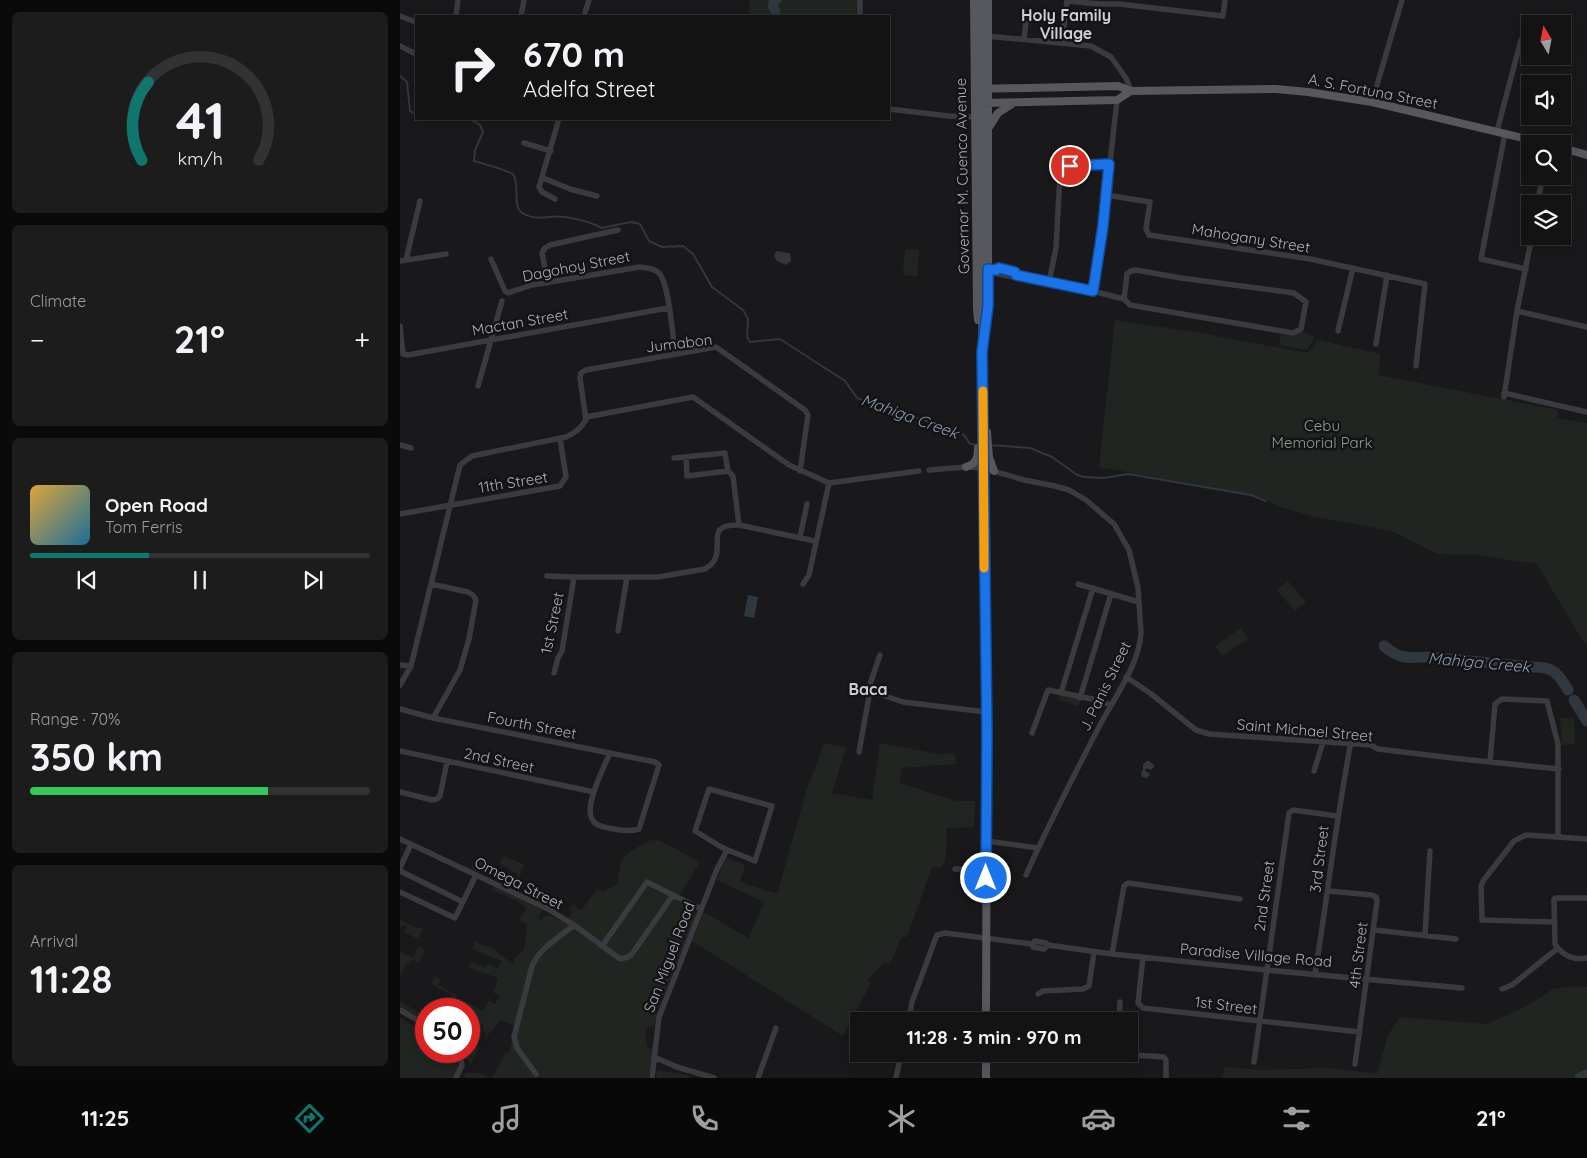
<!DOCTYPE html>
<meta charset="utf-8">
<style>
:root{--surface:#131314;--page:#1c1c1d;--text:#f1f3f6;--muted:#9d9ea0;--line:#323234;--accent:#0f766e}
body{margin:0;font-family:Quicksand,sans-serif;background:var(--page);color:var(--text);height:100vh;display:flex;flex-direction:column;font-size:19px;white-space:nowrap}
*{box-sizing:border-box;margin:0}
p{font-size:16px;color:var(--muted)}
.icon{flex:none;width:28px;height:28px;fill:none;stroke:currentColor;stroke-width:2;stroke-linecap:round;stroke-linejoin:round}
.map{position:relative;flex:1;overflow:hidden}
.sheet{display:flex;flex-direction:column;gap:12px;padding:12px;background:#0a0a0b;width:400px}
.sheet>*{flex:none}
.banner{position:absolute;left:15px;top:15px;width:475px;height:105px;border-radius:0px;box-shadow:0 2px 12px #0003,0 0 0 1px var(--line);background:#131314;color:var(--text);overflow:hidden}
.needle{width:32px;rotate:350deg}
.controls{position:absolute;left:1121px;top:15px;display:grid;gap:10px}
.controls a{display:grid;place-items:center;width:50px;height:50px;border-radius:0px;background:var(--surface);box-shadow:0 2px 12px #0003,0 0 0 1px var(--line);font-size:25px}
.speed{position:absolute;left:15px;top:998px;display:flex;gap:10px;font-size:25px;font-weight:700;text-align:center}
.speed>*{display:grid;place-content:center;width:65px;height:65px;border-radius:50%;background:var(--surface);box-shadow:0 2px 12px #0003,0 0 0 1px var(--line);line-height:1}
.speed .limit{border:8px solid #d22;background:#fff;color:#111}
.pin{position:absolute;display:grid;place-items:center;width:42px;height:42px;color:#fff;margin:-21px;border:2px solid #fff;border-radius:50%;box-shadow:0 1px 5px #0007}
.me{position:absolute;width:55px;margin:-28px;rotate:0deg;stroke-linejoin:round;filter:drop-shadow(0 0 4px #0008)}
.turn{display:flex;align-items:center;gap:18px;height:105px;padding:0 25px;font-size:22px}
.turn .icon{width:65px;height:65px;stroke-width:2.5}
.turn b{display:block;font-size:35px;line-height:42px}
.big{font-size:38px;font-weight:800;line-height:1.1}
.sheet .card{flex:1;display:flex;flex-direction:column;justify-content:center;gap:8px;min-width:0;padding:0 18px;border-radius:8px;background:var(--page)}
.sheet .dial{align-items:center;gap:0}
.dial svg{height:130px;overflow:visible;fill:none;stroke:var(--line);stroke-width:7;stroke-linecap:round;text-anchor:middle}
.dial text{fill:var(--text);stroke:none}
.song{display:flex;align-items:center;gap:15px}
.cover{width:60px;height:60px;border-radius:8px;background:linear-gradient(135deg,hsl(40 70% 55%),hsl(200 70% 35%))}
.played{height:5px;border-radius:2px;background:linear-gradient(90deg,var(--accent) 35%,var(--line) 35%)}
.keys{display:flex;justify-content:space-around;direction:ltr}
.heat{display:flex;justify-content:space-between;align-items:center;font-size:28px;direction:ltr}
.charge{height:8px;border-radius:4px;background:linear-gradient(90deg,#34c759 70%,var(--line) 0)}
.trip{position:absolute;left:450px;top:1012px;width:288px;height:50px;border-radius:0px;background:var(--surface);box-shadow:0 2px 12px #0003,0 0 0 1px var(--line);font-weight:800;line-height:50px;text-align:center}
.tabs{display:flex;height:80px;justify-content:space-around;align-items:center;background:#080808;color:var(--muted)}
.tabs .icon{width:35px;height:35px}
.tabs .on{color:var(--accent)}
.tabs b{font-size:22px;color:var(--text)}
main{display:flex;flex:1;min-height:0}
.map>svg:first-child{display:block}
.green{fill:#202521}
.water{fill:#30373e}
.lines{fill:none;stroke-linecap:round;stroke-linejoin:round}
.stream{stroke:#30373e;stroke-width:2}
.river{stroke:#30373e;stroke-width:11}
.minor{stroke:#3b3b3f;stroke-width:5.5}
.major{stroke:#57585e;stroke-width:8}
.major-bridge{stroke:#57585e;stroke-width:8}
.route-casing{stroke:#114b97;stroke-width:12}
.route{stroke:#1a73e8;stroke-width:9}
.slow{stroke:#f59e0b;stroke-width:9}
.labels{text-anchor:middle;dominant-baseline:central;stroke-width:5;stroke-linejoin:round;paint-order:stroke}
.street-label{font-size:15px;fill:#adb0b9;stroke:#141416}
.park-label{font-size:15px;fill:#86a289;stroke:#141416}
.neighbourhood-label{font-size:16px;font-weight:bold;fill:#cecfd5;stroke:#141416}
.water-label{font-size:16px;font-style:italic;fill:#899bb0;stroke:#141416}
</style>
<main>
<section class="sheet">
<div class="card dial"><svg viewBox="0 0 100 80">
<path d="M14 69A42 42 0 1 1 86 69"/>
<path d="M14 69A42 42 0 0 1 18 21" stroke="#0f766e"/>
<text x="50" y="56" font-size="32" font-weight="700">41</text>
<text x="50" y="72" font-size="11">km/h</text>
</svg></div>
<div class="card"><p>Climate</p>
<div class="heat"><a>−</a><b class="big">21°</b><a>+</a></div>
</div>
<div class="card">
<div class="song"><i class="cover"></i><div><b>Open Road</b><p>Tom Ferris</p></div></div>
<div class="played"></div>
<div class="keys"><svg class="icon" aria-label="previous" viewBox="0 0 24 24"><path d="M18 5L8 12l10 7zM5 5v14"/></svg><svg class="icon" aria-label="pause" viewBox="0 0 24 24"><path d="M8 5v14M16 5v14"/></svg><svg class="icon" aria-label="next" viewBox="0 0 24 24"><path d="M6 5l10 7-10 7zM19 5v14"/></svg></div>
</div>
<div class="card"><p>Range · 70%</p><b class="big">350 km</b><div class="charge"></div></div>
<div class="card"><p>Arrival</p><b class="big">11:28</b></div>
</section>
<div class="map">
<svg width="1187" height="1078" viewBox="0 0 1187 1078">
<rect width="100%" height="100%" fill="#19191b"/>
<!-- green -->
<path class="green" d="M 350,0 L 458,0 L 456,16 L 349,16 Z
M 505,249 L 519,250 L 517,276 L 503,275 Z
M 715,320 L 801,333 L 907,353 L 918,340 L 980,354 L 979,375 L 1158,410 L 1157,418 L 1187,423 L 1187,644 L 1181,638 L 1137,564 L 1075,555 L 1037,554 L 992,531 L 915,517 L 878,506 L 861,497 L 699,467 Z
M 900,331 L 915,337 L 907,350 L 879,345 L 881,334 L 894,336 Z
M 888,581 L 906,602 L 895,611 L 877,590 Z
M 841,628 L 848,639 L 822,656 L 815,646 Z
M 662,691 L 681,696 L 678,706 L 659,700 Z
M 1160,718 L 1174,718 L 1175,744 L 1162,745 Z
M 424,743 L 446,747 L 432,793 L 472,800 L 480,743 L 538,754 L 554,753 L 556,764 L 502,768 L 499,783 L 557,801 L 575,801 L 574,827 L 547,828 L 546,855 L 545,862 L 541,868 L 532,867 L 507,937 L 502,937 L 490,964 L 483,963 L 467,981 L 471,983 L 443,1036 L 292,941 L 303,912 L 349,938 L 364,902 L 317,880 L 326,857 L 345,865 L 340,882 L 377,894 L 406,792 Z
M 250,840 L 261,841 L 300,862 L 277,900 L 293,909 L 296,915 L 258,1010 L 254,1026 L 247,1027 L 245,1035 L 248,1049 L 253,1048 L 249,1078 L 92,1078 L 106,1052 L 109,1053 L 115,1026 L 100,1020 L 85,1039 L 86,1031 L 83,1031 L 83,1024 L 69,1023 L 69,1009 L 56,1009 L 61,999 L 83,1011 L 89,1001 L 95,1004 L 100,996 L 94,993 L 98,978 L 69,968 L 71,962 L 86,968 L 87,964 L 98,968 L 101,961 L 72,949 L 75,942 L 94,949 L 112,964 L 115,958 L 124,950 L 127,925 L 119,919 L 127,909 L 118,901 L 92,890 L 94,885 L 143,910 L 138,917 L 141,920 L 144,916 L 153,916 L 162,921 L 169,917 L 172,912 L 169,910 L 173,904 L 181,911 L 197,889 L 203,892 L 217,884 L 221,861 L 231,851 Z
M 103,856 L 124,864 L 116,886 L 113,884 L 118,874 L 100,864 Z
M 76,858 L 85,860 L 79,873 L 71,869 Z
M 0,920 L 15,927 L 23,928 L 18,939 L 4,932 L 7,927 L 3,925 L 1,927 L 0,927 Z
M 19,946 L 25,950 L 19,963 L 13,959 L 10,964 L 7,963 L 0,976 L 0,951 L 13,958 Z
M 35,977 L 41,980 L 38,985 L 57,995 L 50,1009 L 45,1009 L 52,995 L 31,984 Z
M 1174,986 L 1187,987 L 1187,1078 L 822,1078 L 825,1067 L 862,1070 L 929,1068 L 977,1074 L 988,1035 L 1000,1017 L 1087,1024 L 1125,1007 L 1153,989 Z
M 0,1002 L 23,1014 L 29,1002 L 42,1009 L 26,1009 L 26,1021 L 0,1007 Z
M 0,1018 L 26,1033 L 26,1051 L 51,1051 L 56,1056 L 59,1067 L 53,1078 L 0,1078 Z
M 69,1045 L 80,1046 L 71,1065 L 61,1051 L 69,1051 Z
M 257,1070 L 288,1075 L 289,1075 L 288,1078 L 256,1078 Z
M 66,1073 L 80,1073 L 89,1078 L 63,1078 Z"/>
<!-- water -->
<path class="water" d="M 369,0 L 382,0 L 378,5 L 381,11 L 380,13 L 377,15 L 372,14 L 368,8 Z
M 376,251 L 390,253 L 391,261 L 386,265 L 377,261 L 374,256 Z
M 348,595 L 358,597 L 354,618 L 344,616 Z
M 746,761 L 749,761 L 755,766 L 751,770 L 746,768 L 745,771 L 749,773 L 750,775 L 747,778 L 742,777 L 741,773 L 743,769 L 743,765 Z"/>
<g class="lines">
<!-- stream -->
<path class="stream" d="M 0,76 L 7,82 L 10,111 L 16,114
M 70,119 L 80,125 L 83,132 L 75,150 L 74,161 C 87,165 101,168 113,174 C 120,184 113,204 120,211 C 133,223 151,214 165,217 C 178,219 191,222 202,228 L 231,222 L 240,224 L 249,241 L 262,247 L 283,246 L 293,254 L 312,287 L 343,310 L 348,319 L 347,337 L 350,342 L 380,339 L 445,381 L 457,398 L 470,403 L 489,408 L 509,416 L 550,427 L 564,435 L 570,444 L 577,445
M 589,445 L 630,448 L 652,457 L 677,475 L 684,477 L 703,478 L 728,474 L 851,495 L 866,501"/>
<!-- river -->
<path class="river" d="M 984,646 C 999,659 1007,658 1027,657 L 1146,668 C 1158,672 1162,680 1168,690
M 1174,700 L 1187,721
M 1180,1078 L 1187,1075"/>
<!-- minor -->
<path class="minor" d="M 667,1 L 699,4 L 719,4 L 823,16 L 825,0
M 0,16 L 16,22
M 56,16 L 58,0
M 121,16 L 124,0
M 184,16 L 189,0
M 460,16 L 460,0
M 586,36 L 691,46 L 711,57 L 726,78 L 731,91
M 624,39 L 626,22
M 662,43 L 667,0
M 0,46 L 16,54
M 972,102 L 1002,0
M 489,109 L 549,116 L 578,117
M 1097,131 L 1121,40
M 1105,133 L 1081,259 L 1126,269
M 124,143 L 151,151
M 143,178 L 170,189 L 197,196
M 706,195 L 750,202 L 746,229 L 749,235 L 910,259 L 1025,284 L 1016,366
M 155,199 L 142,192 L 139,187 L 159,119
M 1137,204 L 1143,176
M 91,259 L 105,291 L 108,293 L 132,285 L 240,267 C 247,268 254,268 259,273 C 269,283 273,337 275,354
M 6,260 L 20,201
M 0,261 L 46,254
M 588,269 L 596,270 L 599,268 L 615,271 L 617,275 L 696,292 L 724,299 L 730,305 L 893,333 L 901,329 L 906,302 L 894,293 L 781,278 L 736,270 L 731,271 L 727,274 L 724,299
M 596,270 L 598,274 L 613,277 L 617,275
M 649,282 L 656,248 L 660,175 L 665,169 L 670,166 L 709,164
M 148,283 L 142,253 L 145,248 L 150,245 L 218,230
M 693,291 L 703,226 L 717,100
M 1117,311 L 1187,327
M 0,326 L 3,354 L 8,355 L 268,308
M 938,331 L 953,268
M 976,344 L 987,275
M 78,386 L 102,301
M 1104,393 L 1187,412
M 1104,397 L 1117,311 L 1132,236
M 186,417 L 293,397 L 389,465 L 429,483 L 519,471
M 0,445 L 11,448
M 286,457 L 287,476 L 328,471 L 333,476 L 339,525
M 274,458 L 325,453 L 328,471
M 529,470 L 566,467 L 583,468 L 624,480 L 655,486 L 669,490 L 686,500 L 714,524 L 729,550 L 738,588 L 741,632 C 740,663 715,697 701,723 C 675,773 649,823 626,875
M 0,514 L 160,486 L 166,477 L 160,438
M 400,537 L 407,504
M 147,576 L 174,577 L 258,577 L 305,569 C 333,553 298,524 339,525 L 415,541
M 31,584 L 68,592 L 73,595 L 76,600 L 69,639 L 60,670 L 33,718
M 403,584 L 409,575 L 429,483
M 678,584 L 739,602
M 218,631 L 227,577
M 480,655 L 468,690 L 470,691 L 503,702 L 586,712
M 0,665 L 11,666
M 154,673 L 158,658 L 162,651 L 174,577
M 726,677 L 750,693 L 796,730 L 809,734 L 957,744 L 971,745 L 978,749 L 1061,759 L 1159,769
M 0,685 L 11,666 L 60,465 L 72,456 L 166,437 C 175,433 180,429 186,420 L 180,378 L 181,373 L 186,370 L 316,347 L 405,410 L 408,415 L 400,471
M 661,693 L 693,588
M 680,698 L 711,594
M 0,709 L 33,718 L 255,762 L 259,765 L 239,829 C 229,832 219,830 208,828 C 202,826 195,826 192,819 C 184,806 204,767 210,753
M 632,733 L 648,690 L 697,700 L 711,705
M 0,751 L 194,792
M 459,752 L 470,691
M 1090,762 L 1095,704 L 1102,699 L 1147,701 L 1158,744 L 1158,836
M 914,771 L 923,742
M 309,789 L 372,806 L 355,861 L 323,848 L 295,831 Z
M 0,792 L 32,800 L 37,799 L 40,796 L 47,762
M 0,839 L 148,909 L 174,925 L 220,959 L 228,957 L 232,954 L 273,895
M 586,841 L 638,848
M 0,868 L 11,844
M 555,869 L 586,870
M 0,871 L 63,902
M 928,891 L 972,895 L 976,897 L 977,901 L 955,1064
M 0,892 L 55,918 L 76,875
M 1187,898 L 1156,898 L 1154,899 L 1155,944 C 1162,955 1174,961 1187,958
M 1154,922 L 1082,920 L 1081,886 L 1083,881 L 1114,841 L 1126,835 L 1187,839
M 974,930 L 1056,939
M 1025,935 L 1030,851
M 632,944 L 633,947 L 644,949 L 648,945
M 202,946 L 247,882 L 301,909
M 712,954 L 724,886 L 728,883 L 840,899
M 743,957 L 738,1003 L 743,1008 L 960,1032
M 915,974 C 927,898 936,822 950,747
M 1102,989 L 1112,985 L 1158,948
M 638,994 L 643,991 L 683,989 L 689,986 L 694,952
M 0,1010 L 26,1025
M 508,1021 L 512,1002 L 535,940 L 537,935 L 545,933 L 632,944 L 635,941 L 646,943 L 648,945 L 712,954 L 866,970 L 1062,988
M 719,1021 L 720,1002
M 721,1054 L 764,1057 L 766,1060 L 766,1078
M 254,1057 L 277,1067 L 314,1078
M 854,1062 L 889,813 L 893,810 L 937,816
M 136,1074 L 117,1048 L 114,1037 L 132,966 C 140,948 158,938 174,925
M 56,1078 L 62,1065 L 59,1051
M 252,1078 L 259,1017 L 317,869 L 327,850
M 358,1078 L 376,1028
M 496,1078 L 501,1054"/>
<!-- major -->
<path class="major" d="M 574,0 L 577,308 L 578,320
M 575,89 L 718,86 L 731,91 L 876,89 L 908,92 L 972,102 L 1148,144
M 583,103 L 717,100 L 731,91
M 589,127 L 598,113 L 612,104
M 1162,148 L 1187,155
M 582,301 L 587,734 L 586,1021
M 586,322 L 588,305 L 588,0
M 587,432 L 589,457 L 594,471
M 566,467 C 576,464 578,458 578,448
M 586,1078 L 586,1054"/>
<!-- major-bridge -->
<path class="major-bridge" d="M 580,0 L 582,301"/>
</g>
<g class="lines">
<!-- route casing -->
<g class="route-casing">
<path id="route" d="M 586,878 L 587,734 L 582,352 L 588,306 L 588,269 L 596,270 L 599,268 L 615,272 L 616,275 L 693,291 L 703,226 L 709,164 L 670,166"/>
</g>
<!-- route -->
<use href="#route" class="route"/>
<!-- slow -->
<path class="slow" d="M 583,391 L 584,568"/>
</g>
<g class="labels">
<!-- street labels -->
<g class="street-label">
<text transform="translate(973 91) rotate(11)">A. S. Fortuna Street</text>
<text transform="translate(562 176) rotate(-91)">Governor M. Cuenco Avenue</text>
<text transform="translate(851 238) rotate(9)">Mahogany Street</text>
<text transform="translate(176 266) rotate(-11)">Dagohoy Street</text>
<text transform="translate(120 322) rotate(-10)">Mactan Street</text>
<text transform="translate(279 343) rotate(-7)">Jumabon</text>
<text transform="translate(113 482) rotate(-9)">11th Street</text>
<text transform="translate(152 623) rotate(-78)">1st Street</text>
<text transform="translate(705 686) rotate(-64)">J. Panis Street</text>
<text transform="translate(132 725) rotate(11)">Fourth Street</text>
<text transform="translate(905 730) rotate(5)">Saint Michael Street</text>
<text transform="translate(99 760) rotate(12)">2nd Street</text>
<text transform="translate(919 859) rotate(-83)">3rd Street</text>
<text transform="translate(119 883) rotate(27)">Omega Street</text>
<text transform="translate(864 896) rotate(-82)">2nd Street</text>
<text transform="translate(856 955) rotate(5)">Paradise Village Road</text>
<text transform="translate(958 955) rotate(-83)">4th Street</text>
<text transform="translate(269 957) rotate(-69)">San Miguel Road</text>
<text transform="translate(826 1005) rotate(7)">1st Street</text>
</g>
<!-- park labels -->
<g class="park-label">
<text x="922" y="425">Cebu<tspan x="922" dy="17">Memorial Park</tspan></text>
</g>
<!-- neighbourhood labels -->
<g class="neighbourhood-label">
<text x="666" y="15">Holy Family<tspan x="666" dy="18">Village</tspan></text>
<text x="468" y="689">Baca</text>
</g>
<!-- water labels -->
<g class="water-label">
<text transform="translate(510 416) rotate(20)">Mahiga Creek</text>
<text transform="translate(1079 662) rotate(5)">Mahiga Creek</text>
</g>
</g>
</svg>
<div class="controls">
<a><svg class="needle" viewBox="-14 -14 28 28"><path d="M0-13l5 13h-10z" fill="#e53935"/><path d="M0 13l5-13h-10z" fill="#9d9ea0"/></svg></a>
<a><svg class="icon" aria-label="sound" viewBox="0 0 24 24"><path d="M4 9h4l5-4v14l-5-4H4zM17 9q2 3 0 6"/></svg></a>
<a><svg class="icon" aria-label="search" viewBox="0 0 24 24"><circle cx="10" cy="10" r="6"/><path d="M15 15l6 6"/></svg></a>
<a><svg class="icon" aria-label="layers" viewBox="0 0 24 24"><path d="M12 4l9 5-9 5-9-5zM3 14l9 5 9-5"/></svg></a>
</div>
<div class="speed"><div class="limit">50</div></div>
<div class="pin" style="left:670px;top:166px;background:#d93025"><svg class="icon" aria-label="arrive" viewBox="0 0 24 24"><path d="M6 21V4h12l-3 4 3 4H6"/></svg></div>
<svg class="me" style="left:586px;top:878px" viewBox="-20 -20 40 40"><circle r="17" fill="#1a73e8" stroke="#fff" stroke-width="3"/><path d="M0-11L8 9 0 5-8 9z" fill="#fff"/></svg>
<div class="trip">11:28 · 3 min · 970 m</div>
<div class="banner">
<div class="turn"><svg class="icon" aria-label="right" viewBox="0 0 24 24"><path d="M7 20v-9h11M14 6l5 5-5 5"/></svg><div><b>670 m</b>Adelfa Street</div></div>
</div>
</div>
</main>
<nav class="tabs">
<b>11:25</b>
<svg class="icon on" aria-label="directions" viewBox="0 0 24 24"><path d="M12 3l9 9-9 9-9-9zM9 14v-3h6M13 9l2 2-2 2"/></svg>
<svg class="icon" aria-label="music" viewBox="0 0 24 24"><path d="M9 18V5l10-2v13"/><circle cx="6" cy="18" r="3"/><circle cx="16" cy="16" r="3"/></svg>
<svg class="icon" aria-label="phone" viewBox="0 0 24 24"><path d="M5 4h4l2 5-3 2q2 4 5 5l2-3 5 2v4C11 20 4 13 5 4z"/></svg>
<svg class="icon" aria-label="climate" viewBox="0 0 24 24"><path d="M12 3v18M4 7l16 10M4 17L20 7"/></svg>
<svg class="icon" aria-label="car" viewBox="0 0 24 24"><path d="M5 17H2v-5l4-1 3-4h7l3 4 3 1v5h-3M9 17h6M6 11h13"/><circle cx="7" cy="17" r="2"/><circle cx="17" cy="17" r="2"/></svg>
<svg class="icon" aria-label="filters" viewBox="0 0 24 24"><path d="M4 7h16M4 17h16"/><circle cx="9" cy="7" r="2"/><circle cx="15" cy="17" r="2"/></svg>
<b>21°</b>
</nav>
